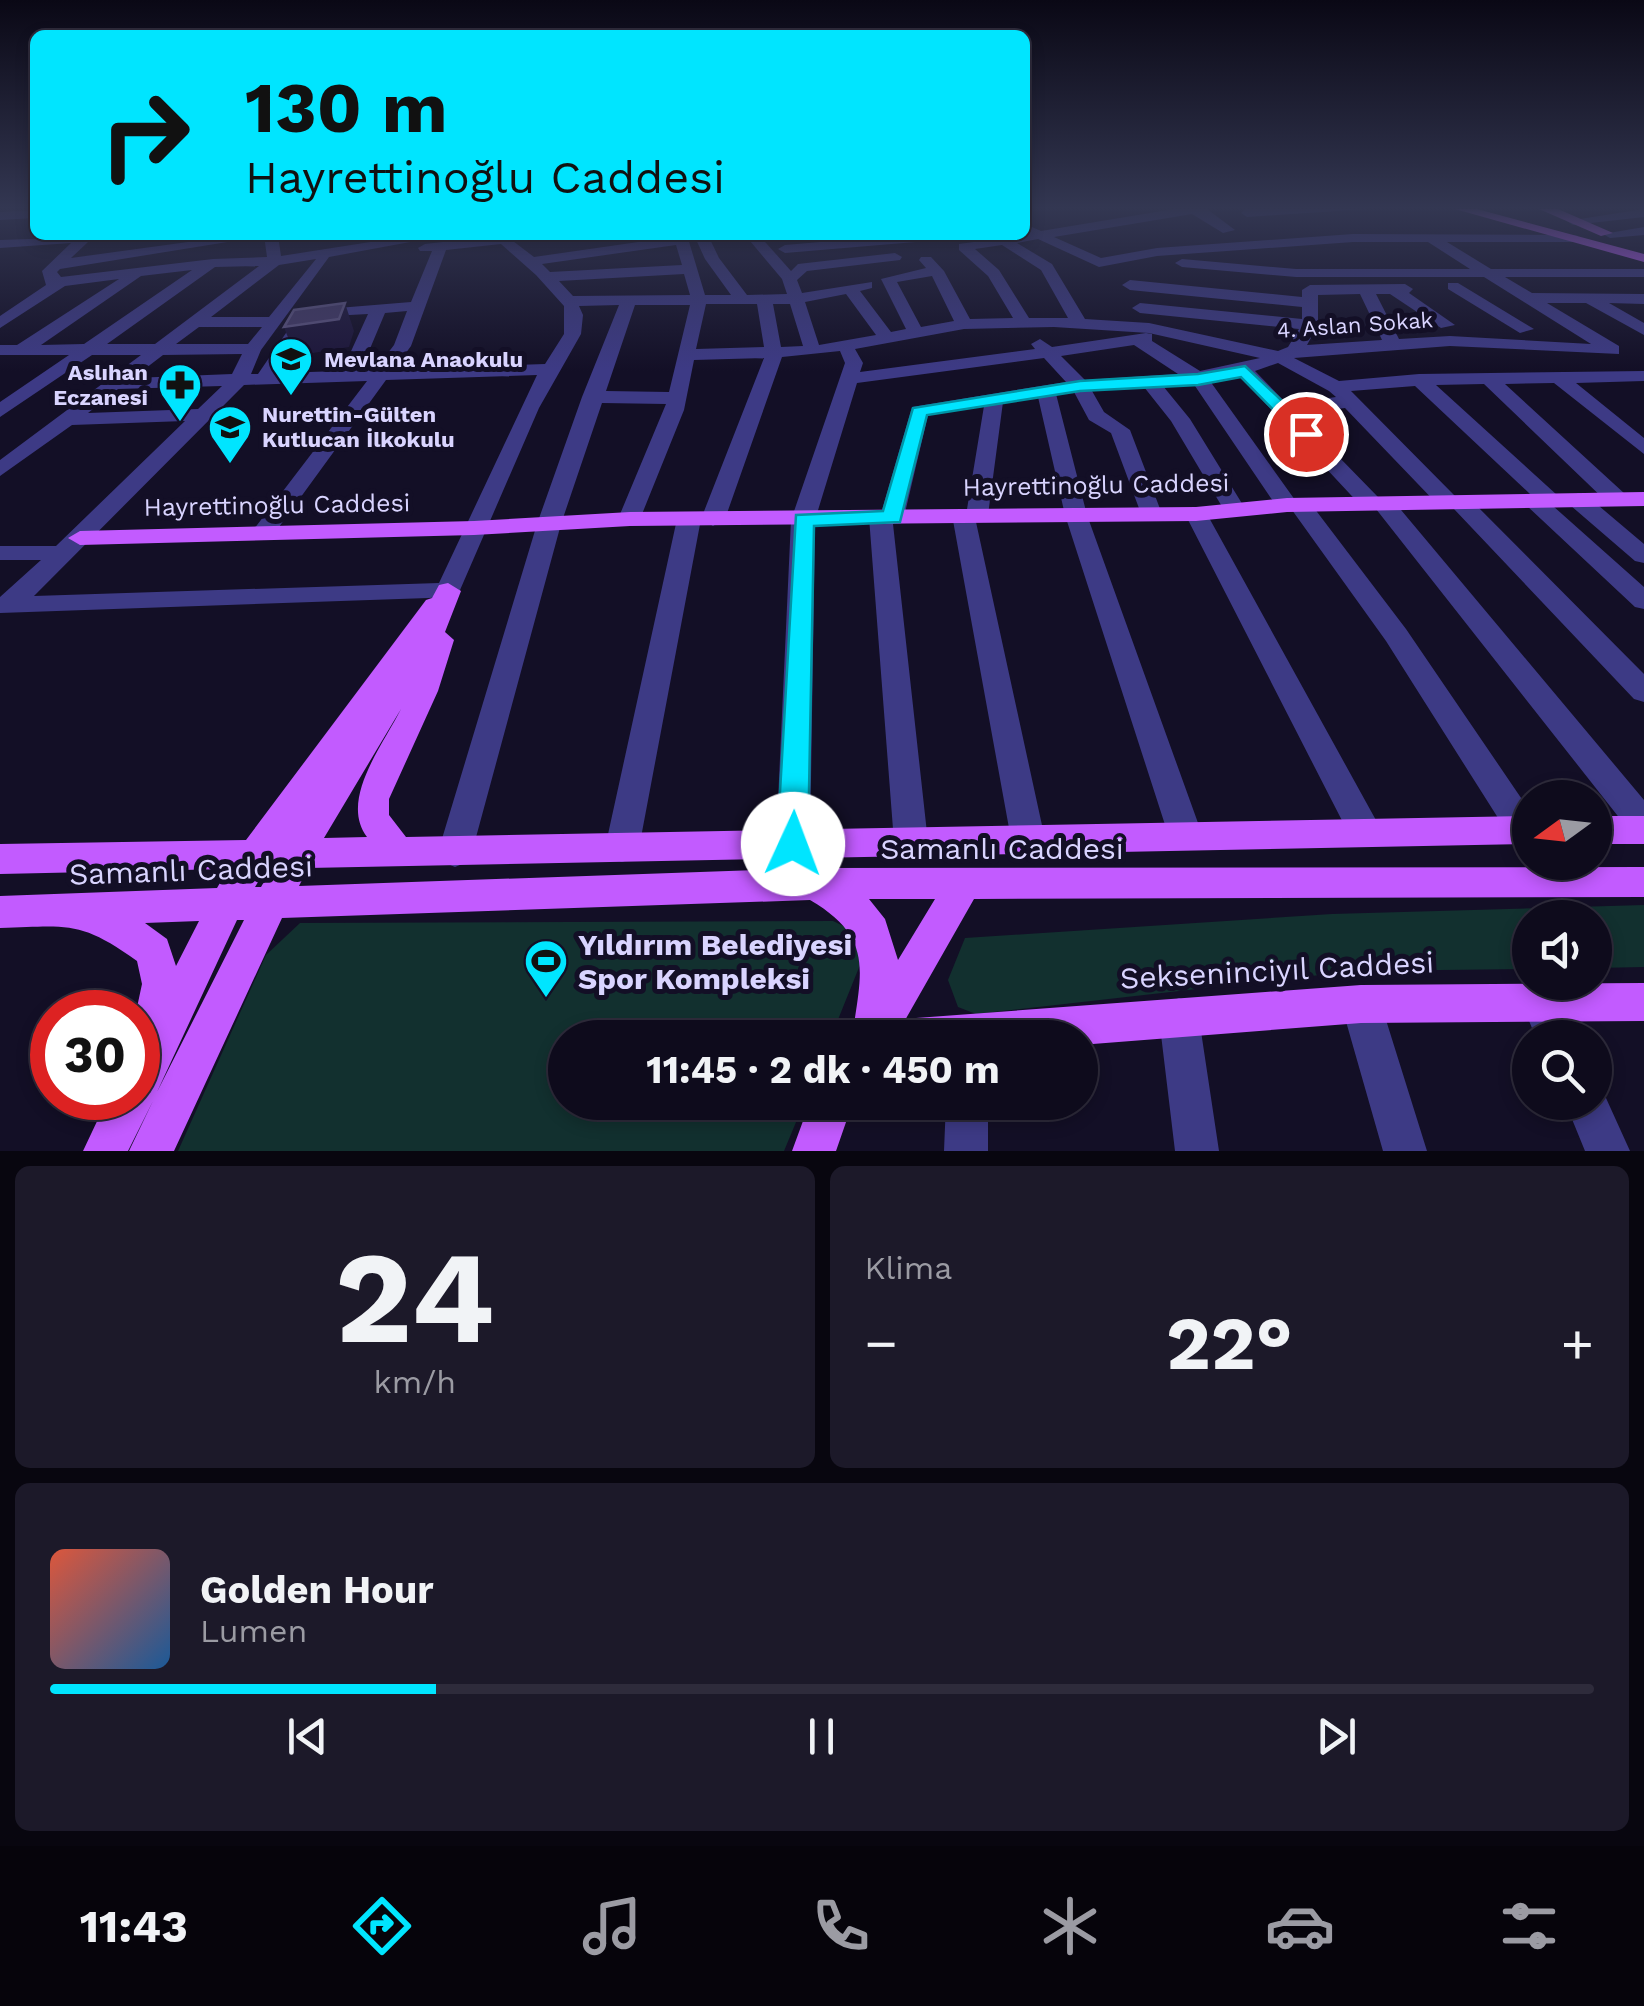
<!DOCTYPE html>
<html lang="tr">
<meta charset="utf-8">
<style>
:root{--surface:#0e0b1c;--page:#1c1929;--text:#f1f3f6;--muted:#9b9ba3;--line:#2e2b3b;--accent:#00e5ff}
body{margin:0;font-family:"Work Sans",sans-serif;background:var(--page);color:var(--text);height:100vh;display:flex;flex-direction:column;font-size:38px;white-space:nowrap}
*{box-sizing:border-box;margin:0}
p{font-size:32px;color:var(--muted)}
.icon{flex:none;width:55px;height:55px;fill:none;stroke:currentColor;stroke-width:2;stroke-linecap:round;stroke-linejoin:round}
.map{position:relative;height:1151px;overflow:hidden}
.details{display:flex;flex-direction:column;gap:15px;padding:15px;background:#08060f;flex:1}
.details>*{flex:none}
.top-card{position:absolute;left:30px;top:30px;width:1000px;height:210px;border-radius:15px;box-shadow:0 5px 15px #0003,0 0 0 2px var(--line);background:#00e5ff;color:#111;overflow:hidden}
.needle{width:65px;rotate:255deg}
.buttons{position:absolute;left:1512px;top:780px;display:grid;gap:20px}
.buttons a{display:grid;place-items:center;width:100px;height:100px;border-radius:50%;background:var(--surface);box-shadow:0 5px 15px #0003,0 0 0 2px var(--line);font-size:50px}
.speed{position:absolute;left:30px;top:990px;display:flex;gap:20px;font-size:50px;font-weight:700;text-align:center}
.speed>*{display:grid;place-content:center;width:130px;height:130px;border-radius:50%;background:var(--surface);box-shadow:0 5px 15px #0003,0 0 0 2px var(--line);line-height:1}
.speed .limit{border:15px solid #d22;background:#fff;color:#111}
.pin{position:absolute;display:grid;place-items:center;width:85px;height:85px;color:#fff;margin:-42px;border:5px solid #fff;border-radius:50%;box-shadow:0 2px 10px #0007}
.me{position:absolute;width:110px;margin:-55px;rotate:2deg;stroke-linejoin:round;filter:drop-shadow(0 0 8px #0008)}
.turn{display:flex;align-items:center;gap:35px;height:210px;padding:0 50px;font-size:45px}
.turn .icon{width:130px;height:130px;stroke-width:2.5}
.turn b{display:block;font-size:70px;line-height:85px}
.big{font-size:75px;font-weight:700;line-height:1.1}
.details .widget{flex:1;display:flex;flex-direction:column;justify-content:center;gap:15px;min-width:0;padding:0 35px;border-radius:15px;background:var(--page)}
.details .dial{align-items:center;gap:0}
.dial b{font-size:130px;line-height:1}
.song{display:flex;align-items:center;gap:30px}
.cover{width:120px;height:120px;border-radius:15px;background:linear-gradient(135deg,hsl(10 70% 55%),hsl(210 70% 35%))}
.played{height:10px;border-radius:5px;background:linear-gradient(90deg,var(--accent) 25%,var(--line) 25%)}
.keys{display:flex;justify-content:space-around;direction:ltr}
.heat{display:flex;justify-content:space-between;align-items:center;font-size:55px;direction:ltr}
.details .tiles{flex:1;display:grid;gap:15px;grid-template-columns:1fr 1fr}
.widget:last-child{grid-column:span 2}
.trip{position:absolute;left:548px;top:1020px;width:550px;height:100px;border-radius:50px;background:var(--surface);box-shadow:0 5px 15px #0003,0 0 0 2px var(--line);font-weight:700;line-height:100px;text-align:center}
.tabs{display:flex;height:160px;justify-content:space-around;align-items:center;background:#06040b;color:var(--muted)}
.tabs .icon{width:70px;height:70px}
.tabs .selected{color:var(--accent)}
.tabs b{font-size:45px;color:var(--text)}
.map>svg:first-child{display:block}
.green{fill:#12302f}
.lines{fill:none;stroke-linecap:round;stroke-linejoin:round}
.minor{fill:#3d3a85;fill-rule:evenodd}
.major{fill:#c25bff;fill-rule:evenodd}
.shaded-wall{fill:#1d163a}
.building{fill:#433a66;stroke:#5a527e;stroke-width:2.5}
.route{fill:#00e5ff;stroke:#0095a6;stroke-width:2.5}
.labels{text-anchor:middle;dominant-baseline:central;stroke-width:10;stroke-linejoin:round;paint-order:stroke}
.far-street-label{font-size:22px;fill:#d9d4ff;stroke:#130f26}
.far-poi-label{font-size:22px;font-weight:bold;fill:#d9d4ff;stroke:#130f26;text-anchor:start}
.street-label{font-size:25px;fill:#d9d4ff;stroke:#130f26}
.near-street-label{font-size:30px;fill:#d9d4ff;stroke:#130f26}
.near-poi-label{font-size:30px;font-weight:bold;fill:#d9d4ff;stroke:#130f26;text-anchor:start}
</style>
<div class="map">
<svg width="1644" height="1151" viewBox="0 0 1644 1151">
<rect width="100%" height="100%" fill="#130f26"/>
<!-- green -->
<path class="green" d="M 1644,905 L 1644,967 L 1595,968 L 1595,918 L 1530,918 L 1530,969 L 1355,971 L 976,1014 L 958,1007 L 948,980 L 965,938 L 1332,914 Z
M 833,921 L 860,934 L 862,960 L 831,1037 L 565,1038 L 565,1102 L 804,1103 L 784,1151 L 178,1151 L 266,955 L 300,923 Z"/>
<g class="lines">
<!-- minor -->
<path class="minor" d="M 1174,209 L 1207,209 L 1235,230 L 1223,233 L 1192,214 L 1054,237 L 1101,258 L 1157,248 L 1353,234 L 1573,235 L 1578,236 L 1578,242 L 1447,242 L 1491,269 L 1644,269 L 1644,277 L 1505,277 L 1532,293 L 1644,294 L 1644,304 L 1609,303 L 1644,323 L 1644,335 L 1586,303 L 1547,303 L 1619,346 L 1619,354 L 1450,346 L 1294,358 L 1339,381 L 1419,374 L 1644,371 L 1644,381 L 1576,383 L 1644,438 L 1644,454 L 1554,383 L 1505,384 L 1625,494 L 1628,499 L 1617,506 L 1609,504 L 1484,384 L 1436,385 L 1557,495 L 1560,500 L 1553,506 L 1644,587 L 1644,609 L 1635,607 L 1526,505 L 1523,500 L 1530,494 L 1415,386 L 1351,391 L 1455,496 L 1468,497 L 1644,674 L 1644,702 L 1634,699 L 1454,509 L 1441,508 L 1345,408 L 1297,414 L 1378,497 L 1391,498 L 1644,800 L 1644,838 L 1632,834 L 1376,509 L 1363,508 L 1239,375 L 1210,381 L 1295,500 L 1308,500 L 1406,629 L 1530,811 L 1530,842 L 1512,840 L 1386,641 L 1292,510 L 1279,510 L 1193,383 L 1163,386 L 1190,419 L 1246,510 L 1243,515 L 1227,515 L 1171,421 L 1144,387 L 1092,391 L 1104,412 L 1130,430 L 1162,514 L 1151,521 L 1143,519 L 1111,433 L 1089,420 L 1074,392 L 1056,394 L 1087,515 L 1202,834 L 1197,844 L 1185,848 L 1173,844 L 1168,834 L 1065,515 L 1038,397 L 1003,402 L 988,515 L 976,522 L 1045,839 L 1040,849 L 1028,853 L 1016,849 L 1011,839 L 952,515 L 955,510 L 967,509 L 984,406 L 928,415 L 904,517 L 893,524 L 928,842 L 923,852 L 911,856 L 899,852 L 894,842 L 869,517 L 882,510 L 912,407 L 1066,382 L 1044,358 L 857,383 L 815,520 L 810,844 L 805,854 L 793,858 L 781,854 L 776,844 L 791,520 L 845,363 L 840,351 L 782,357 L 725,519 L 713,526 L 701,519 L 764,358 L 694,360 L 684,410 L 638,524 L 630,526 L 618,519 L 666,404 L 602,403 L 561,524 L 472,852 L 467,862 L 455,867 L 443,862 L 438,852 L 537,524 L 582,397 L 619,305 L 579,306 L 583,315 L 581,334 L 539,408 L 457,597 L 0,613 L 0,597 L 41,560 L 0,560 L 0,546 L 56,546 L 185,421 L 72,425 L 0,476 L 0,460 L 141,355 L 92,355 L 0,417 L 0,402 L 69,355 L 0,355 L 0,345 L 17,345 L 119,279 L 65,286 L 0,328 L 0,316 L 46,285 L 42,271 L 71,243 L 0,248 L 0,240 L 145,235 L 138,239 L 88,242 L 71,258 L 239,235 L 246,239 L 60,269 L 57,272 L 61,277 L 213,259 L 267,257 L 264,235 L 278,235 L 281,256 L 415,235 L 448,235 L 329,257 L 261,350 L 251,374 L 258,374 L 301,311 L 411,302 L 432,251 L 420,251 L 418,248 L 425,244 L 505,235 L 534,257 L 687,235 L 705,295 L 731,295 L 705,259 L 694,235 L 708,235 L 719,258 L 747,295 L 787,294 L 782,279 L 745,235 L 759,235 L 791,271 L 798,264 L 895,253 L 902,257 L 900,260 L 807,271 L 797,280 L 802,293 L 872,282 L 872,288 L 860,291 L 891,332 L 906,329 L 881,279 L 926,268 L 919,260 L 921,257 L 931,257 L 944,271 L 970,319 L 1013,318 L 988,276 L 959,250 L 959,244 L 1025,235 L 1025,224 L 1041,231 ZM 1038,239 L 1099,267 L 1157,256 L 1353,242 L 1428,242 L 1470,269 L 1296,269 L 1182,259 L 1175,263 L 1182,267 L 1296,277 L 1484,277 L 1591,344 L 1450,336 L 1399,339 L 1376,294 L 1390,294 L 1441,328 L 1455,325 L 1409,293 L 1413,289 L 1405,284 L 1310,285 L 1302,290 L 1302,297 L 1130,280 L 1122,285 L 1130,290 L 1302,307 L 1302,319 L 1140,303 L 1132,308 L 1140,313 L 1299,329 L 1288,347 L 1278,351 L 1149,323 L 1085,319 L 1052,264 L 1017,243 ZM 501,244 L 536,275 L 564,306 L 564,334 L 545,364 L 394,369 L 411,346 L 446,250 ZM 676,245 L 682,265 L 550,272 L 542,264 ZM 1002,245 L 1041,270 L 1068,318 L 1029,318 L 999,270 L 975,249 ZM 316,259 L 269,317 L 211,317 L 279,265 ZM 259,266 L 155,344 L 107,344 L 215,267 ZM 192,270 L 84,344 L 41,345 L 141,276 ZM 684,274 L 690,295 L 573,296 L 559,281 ZM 932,276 L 954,321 L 921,327 L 897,282 ZM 846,294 L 876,335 L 819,345 L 805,302 ZM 1360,294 L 1382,340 L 1307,345 L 1318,325 L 1318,295 ZM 706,304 L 757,304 L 764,347 L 696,349 ZM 773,304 L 790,304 L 803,346 L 781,347 ZM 635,305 L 690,305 L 669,392 L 606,391 ZM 407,311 L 394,345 L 375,370 L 361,370 L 385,313 ZM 368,314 L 342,371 L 276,373 L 313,317 ZM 199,327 L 262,327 L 248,344 L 176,344 ZM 1054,327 L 1149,333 L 1260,358 L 1200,371 L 1152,341 L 1152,334 L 1146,333 L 1052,347 L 1040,339 L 1031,344 L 1035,349 L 860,372 L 863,363 L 855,349 L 964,329 ZM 1134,345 L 1178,374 L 1085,380 L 1061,356 ZM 242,354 L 232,374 L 133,378 L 163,355 ZM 1278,363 L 1329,391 L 1336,397 L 1287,404 L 1255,371 ZM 537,375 L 439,583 L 34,596 L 244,385 L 367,381 L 251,533 L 263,540 L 271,538 L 386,380 ZM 222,386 L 198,409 L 88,413 L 118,389 Z
M 1246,209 L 1366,209 L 1247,217 L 1241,213 Z
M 1644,209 L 1644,217 L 1573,225 L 1567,221 Z
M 35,210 L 35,218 L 0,220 L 0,212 Z
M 1644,227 L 1644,235 L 1610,238 L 1603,234 Z
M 903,235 L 958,235 L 951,239 L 785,253 L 778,249 L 785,245 Z
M 1448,283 L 1458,283 L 1534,329 L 1520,333 L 1448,289 Z
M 1578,493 L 1586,495 L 1644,544 L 1644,563 L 1635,561 L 1570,505 L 1567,500 Z
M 1196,507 L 1207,514 L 1377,822 L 1382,832 L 1377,842 L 1365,846 L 1353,842 L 1185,514 Z
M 689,512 L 701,519 L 639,848 L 634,858 L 622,862 L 610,858 L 605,848 L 677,519 Z
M 1543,982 L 1555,987 L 1577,1038 L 1536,1038 L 1521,1001 L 1527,987 Z
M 1361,985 L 1375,990 L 1381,1004 L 1427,1151 L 1383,1151 L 1341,1004 L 1347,990 Z
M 1179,998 L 1193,1004 L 1199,1018 L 1219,1151 L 1175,1151 L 1159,1018 L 1165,1004 Z
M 1595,1084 L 1601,1087 L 1630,1151 L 1585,1151 L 1565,1102 L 1595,1102 Z
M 946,1102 L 988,1102 L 988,1151 L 944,1151 Z"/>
<!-- major -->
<path class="major" d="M 1455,209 L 1477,209 L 1644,254 L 1644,262 Z
M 1539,209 L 1558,209 L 1613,233 L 1601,236 Z
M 1644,492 L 1644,506 L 1287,512 L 1196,521 L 630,526 L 474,535 L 80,545 L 68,538 L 80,531 L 474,521 L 630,512 L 1196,507 L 1287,498 Z
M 448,583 L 461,591 L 445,632 L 454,640 L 438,691 L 389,799 L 389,815 L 406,837 L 1530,816 L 1530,844 L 308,868 L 299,886 L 813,868 L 1644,867 L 1644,897 L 974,899 L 904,1022 L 916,1018 L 1361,985 L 1644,983 L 1644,1021 L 1361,1023 L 1080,1045 L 1080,1038 L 852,1038 C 861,972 875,938 810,900 L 282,918 L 174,1151 L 129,1151 L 153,1101 L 128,1151 L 83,1151 L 108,1098 L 138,1098 L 136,1012 L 142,984 L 137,961 C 80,920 68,926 0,928 L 0,896 L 217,888 L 228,869 L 0,874 L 0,844 L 246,840 L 426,600 L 432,598 L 439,585 ZM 401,709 C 383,745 339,800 367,837 L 324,838 ZM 272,868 L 261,887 L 255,887 L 266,869 ZM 869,899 L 935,899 L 898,960 L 885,919 ZM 237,920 L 244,920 L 157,1092 ZM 199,921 L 176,966 L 167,939 L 145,923 Z
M 1595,816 L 1644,816 L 1644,844 L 1595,844 Z
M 810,1102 L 853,1102 L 836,1151 L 792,1151 Z"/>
</g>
<!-- shaded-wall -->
<path class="shaded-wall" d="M 345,303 L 354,331 L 349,347 L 295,356 L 284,327 Z"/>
<!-- building -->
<path class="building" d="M 345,303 L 339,319 L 284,327 L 294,310 Z"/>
<!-- sky -->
<linearGradient id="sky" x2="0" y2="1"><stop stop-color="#0a0815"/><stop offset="0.56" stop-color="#333752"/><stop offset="1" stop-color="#333752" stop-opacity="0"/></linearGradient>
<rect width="1644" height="371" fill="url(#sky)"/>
<!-- route -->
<path class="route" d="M 1245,366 L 1313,430 L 1313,437 L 1300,437 L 1241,377 L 1198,385 L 1080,391 L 927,415 L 900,522 L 814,526 L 808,844 L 804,853 L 793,857 L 782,853 L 777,844 L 796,515 L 883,511 L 913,408 L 1080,381 L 1198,374 Z"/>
<!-- icons -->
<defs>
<g id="school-pin" transform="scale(2.25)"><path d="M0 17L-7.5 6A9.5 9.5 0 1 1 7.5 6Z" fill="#00e5ff" stroke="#130f26"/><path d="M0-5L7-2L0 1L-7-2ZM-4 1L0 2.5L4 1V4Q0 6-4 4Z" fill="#111"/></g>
<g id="pharmacy-pin" transform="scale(2.25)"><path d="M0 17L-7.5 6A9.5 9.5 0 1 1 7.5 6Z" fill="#00e5ff" stroke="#130f26"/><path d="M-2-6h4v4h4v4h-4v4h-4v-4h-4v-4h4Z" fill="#111"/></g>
<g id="stadium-pin" transform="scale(2.25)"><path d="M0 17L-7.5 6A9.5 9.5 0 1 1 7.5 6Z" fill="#00e5ff" stroke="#130f26"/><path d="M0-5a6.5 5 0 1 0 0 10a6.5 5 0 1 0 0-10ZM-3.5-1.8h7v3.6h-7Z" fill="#111"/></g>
</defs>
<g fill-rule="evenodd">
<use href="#school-pin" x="291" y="359"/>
<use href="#pharmacy-pin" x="180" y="385"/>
<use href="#school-pin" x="230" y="427"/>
<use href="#stadium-pin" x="546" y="961"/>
</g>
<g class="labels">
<!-- far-street labels -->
<g class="far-street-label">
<text transform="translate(1355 325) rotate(-4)">4. Aslan Sokak</text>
</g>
<!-- far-poi labels -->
<g class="far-poi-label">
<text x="324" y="359">Mevlana Anaokulu</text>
<text x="148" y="372" text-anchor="end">Aslıhan<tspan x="148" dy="25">Eczanesi</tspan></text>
<text x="262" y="414">Nurettin-Gülten<tspan x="262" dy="25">Kutlucan İlkokulu</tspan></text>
</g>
<!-- street labels -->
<g class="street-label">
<text transform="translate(1096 485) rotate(-1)">Hayrettinoğlu Caddesi</text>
<text transform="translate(277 505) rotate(-1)">Hayrettinoğlu Caddesi</text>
</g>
<!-- near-street labels -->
<g class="near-street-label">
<text x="1002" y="848">Samanlı Caddesi</text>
<text transform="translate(191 870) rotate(-2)">Samanlı Caddesi</text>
<text transform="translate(1277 970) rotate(-3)">Sekseninciyıl Caddesi</text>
</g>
<!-- near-poi labels -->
<g class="near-poi-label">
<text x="578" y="944">Yıldırım Belediyesi<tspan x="578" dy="34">Spor Kompleksi</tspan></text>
</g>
</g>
</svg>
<div class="buttons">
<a><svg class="needle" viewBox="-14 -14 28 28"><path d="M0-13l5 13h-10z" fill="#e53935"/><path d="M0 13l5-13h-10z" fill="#9b9ba3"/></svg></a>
<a><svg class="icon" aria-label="sound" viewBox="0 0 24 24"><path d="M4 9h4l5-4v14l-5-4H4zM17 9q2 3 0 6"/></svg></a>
<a><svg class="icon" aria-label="search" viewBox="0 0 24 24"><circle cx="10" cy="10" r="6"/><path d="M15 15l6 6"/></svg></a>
</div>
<div class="speed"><div class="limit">30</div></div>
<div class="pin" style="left:1306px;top:434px;background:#d93025"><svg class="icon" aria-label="arrive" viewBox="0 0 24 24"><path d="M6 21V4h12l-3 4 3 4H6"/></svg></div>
<svg class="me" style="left:793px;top:844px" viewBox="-20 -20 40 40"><circle r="19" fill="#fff"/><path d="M0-13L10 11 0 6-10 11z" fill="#00e5ff"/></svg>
<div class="trip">11:45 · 2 dk · 450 m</div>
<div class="top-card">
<div class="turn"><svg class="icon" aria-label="right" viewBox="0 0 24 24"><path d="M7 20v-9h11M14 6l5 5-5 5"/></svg><div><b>130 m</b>Hayrettinoğlu Caddesi</div></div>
</div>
</div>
<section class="details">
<div class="tiles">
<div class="widget dial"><b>24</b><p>km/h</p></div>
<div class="widget"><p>Klima</p>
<div class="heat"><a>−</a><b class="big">22°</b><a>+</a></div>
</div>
<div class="widget">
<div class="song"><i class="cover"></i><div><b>Golden Hour</b><p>Lumen</p></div></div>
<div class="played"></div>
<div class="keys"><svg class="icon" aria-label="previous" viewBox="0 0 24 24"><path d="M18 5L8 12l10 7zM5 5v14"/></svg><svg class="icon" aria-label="pause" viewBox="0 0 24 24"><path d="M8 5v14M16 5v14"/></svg><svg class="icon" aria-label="next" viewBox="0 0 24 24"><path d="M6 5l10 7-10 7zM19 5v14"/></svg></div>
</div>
</div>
</section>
<nav class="tabs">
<b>11:43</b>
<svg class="icon selected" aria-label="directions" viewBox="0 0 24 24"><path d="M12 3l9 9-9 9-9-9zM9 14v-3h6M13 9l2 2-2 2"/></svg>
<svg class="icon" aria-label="music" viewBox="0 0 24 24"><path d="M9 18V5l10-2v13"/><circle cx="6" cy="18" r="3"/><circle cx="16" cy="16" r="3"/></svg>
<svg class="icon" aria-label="phone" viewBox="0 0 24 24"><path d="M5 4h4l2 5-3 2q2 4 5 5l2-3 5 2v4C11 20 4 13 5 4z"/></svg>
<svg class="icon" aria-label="climate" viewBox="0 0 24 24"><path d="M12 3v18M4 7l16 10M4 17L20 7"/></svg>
<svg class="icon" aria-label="car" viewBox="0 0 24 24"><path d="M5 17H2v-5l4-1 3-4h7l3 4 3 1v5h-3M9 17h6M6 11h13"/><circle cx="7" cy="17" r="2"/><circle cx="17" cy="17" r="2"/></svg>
<svg class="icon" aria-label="filters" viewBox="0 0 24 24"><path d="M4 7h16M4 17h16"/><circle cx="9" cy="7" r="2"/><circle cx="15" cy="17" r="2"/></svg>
</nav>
